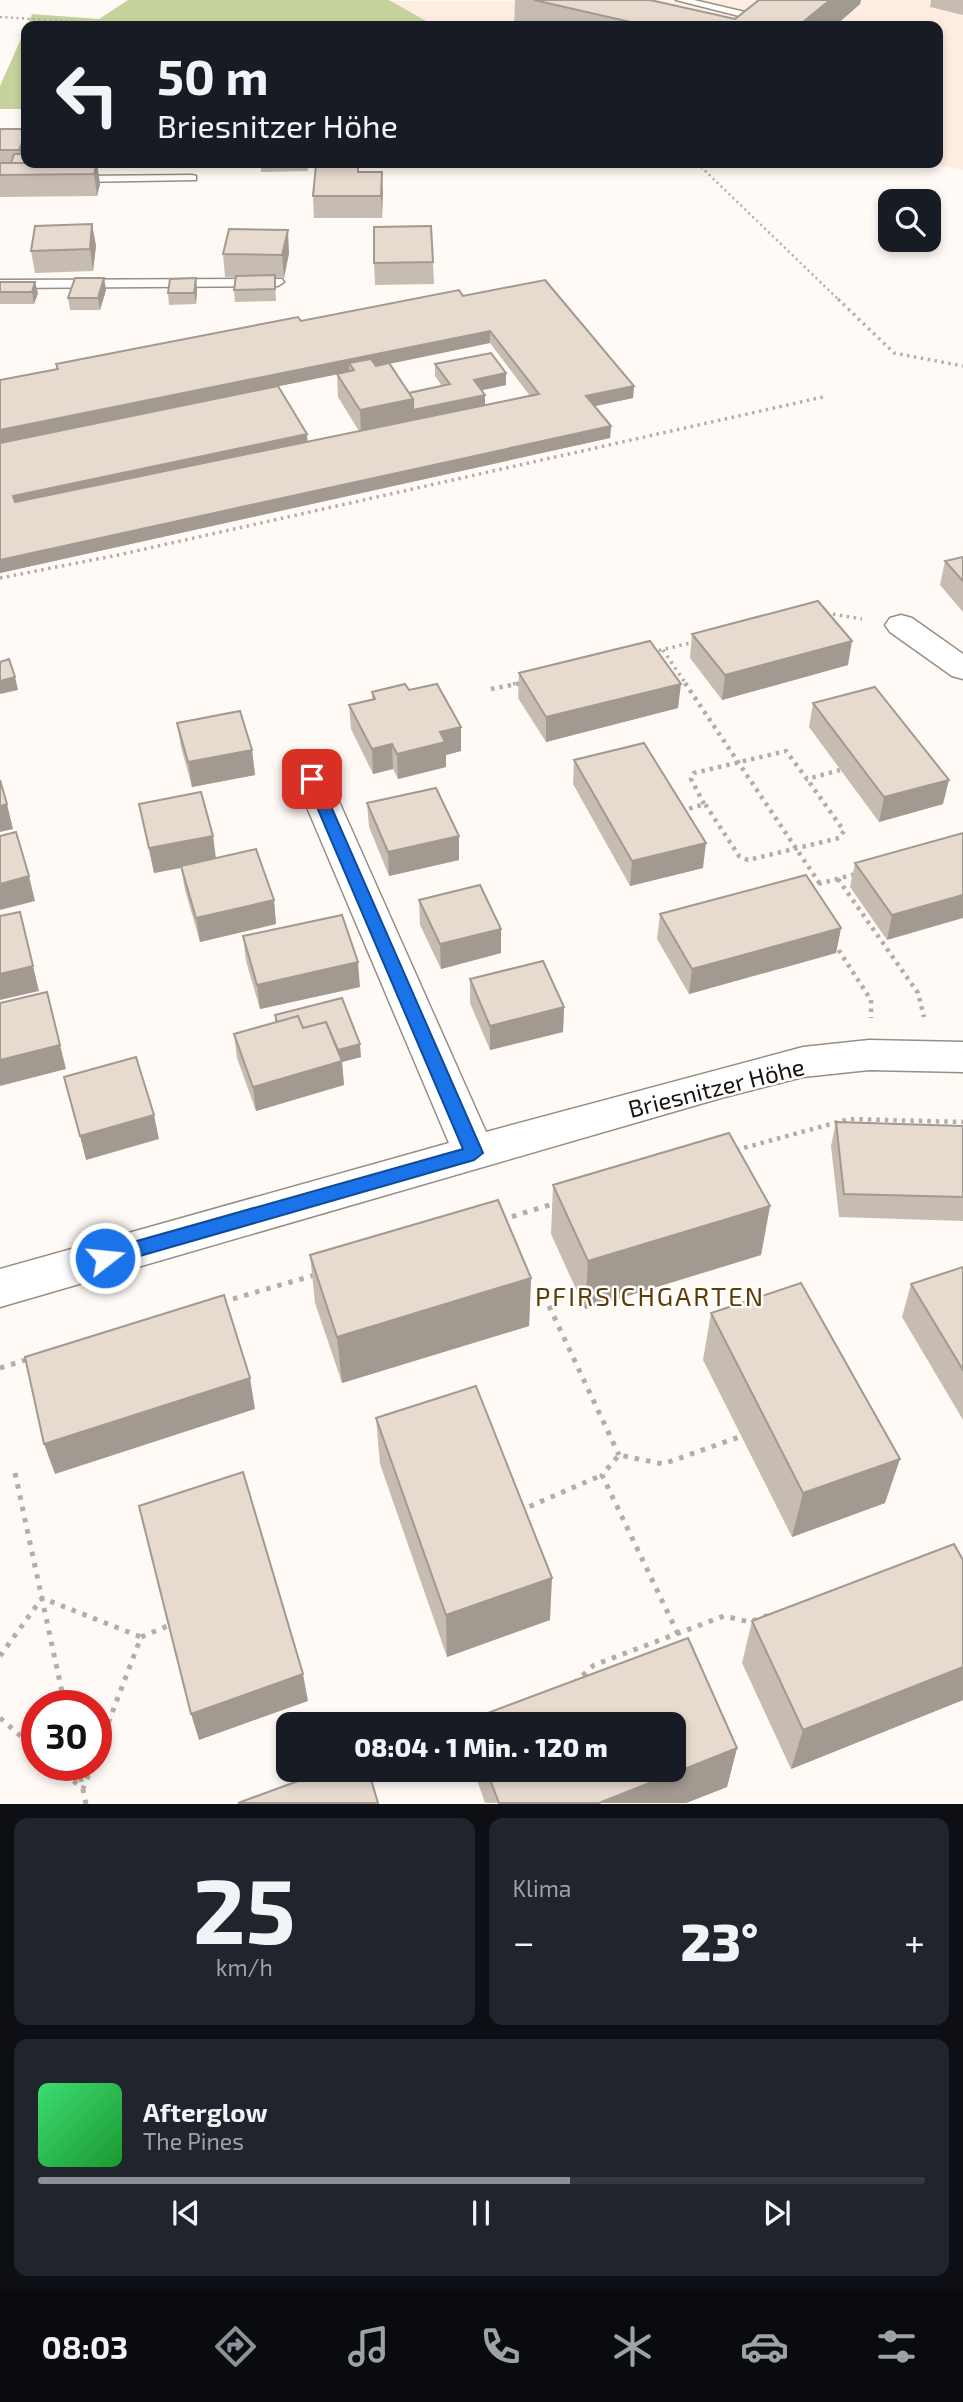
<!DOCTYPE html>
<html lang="de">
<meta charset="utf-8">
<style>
:root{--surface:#171b24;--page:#20242c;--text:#f1f3f6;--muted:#9ea1a6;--line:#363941;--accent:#8c9099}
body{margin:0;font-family:"Exo 2",sans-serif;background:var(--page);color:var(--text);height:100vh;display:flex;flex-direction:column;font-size:26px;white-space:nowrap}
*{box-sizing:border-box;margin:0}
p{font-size:23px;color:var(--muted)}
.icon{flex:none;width:38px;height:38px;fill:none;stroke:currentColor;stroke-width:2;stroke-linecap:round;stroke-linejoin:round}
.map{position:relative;height:1804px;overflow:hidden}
.side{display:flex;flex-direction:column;gap:14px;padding:14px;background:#0d0f14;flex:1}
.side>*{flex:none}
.guide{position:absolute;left:21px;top:21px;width:922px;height:147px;border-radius:14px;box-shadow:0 4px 10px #0003;background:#171b24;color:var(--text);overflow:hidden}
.fabs{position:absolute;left:878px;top:189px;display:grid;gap:14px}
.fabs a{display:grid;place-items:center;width:63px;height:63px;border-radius:14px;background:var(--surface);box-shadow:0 4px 10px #0003;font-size:35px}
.speed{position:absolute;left:21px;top:1690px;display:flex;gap:14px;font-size:35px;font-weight:700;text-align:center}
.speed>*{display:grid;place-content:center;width:91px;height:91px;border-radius:50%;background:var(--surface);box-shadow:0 4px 10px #0003;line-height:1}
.speed .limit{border:10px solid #d22;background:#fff;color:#111}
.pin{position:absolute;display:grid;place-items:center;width:60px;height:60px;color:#fff;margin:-30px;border-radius:14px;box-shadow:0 4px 10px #0006}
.me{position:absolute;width:77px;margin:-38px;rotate:74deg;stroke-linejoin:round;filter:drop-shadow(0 0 5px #0008)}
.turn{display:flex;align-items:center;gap:24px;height:147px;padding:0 21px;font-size:32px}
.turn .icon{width:91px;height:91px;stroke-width:2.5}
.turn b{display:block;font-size:49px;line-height:60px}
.big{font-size:52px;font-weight:800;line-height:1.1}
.side .card{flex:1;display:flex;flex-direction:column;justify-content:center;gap:10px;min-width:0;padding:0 24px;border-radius:14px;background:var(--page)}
.side .dial{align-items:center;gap:0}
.dial b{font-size:91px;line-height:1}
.song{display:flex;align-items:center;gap:21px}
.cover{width:84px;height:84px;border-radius:10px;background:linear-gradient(135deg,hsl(140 70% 55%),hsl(130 70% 35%))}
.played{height:7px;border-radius:4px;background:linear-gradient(90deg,var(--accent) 60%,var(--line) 60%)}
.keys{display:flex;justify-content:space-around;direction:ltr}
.heat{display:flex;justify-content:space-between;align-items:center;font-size:38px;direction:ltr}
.side .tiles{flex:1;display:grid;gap:14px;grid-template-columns:1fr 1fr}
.card:last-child{grid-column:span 2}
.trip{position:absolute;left:276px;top:1712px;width:410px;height:70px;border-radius:14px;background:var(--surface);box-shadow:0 4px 10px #0003;font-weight:800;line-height:70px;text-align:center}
.tab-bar{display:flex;height:112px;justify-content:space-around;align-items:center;background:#090b0e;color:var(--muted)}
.tab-bar .icon{width:49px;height:49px}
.tab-bar .active{color:var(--accent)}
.tab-bar b{font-size:32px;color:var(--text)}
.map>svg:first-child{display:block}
.industrial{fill:#ffede2}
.green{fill:#c6d39d}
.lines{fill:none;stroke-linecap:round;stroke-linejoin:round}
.lane-casing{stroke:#988e82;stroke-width:3}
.street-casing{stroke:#988e82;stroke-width:3}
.path-far3{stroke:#b3aea9;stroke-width:2.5;stroke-dasharray:2 3.5;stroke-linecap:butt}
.path-far2{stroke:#b3aea9;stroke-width:3.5;stroke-dasharray:2.5 4.5;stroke-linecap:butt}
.path-far1{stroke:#b3aea9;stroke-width:4.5;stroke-dasharray:3.5 5;stroke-linecap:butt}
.path{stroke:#b3aea9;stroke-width:5;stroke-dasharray:4.5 7;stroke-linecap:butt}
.lane{fill:#fff;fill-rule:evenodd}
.street{fill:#fff;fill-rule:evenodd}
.wall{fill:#c7bcb2;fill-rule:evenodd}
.shaded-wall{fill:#a29991}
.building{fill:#e7dbcf;stroke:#a29991;stroke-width:2}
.route{fill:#1a73e8;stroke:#114b97;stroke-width:2}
.labels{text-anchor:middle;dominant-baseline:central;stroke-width:5;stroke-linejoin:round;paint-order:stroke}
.street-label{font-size:24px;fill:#17130f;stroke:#fff}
.neighbourhood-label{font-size:26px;letter-spacing:2px;fill:#5d3d03;stroke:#fff}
</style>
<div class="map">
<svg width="963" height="1804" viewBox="0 0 963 1804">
<rect width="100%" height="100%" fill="#fffaf5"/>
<!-- industrial -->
<path class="industrial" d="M 963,0 L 963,170 L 928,163 L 938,163 L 938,26 L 435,26 L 391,1 Z"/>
<!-- green -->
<path class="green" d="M 128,0 L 389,0 L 435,26 L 26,26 L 26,109 L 0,109 L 0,86 L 32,14 L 99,19 Z"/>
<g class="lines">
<!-- lane casing -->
<g class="lane-casing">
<path id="lane" d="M 676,0 L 694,0 L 745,12 L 761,0 L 772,0 L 747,18 Z
M 192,175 L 196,176 L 196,180 L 77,182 L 71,179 L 77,176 Z
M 282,279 L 284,282 L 278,286 L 0,288 L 0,280 Z"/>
</g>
<!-- street casing -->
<g class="street-casing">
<path id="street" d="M 901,615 L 912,618 L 963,654 L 963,679 L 952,676 L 890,632 L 885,625 L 890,618 Z
M 312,767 L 324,771 L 329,779 L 486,1132 L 803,1047 L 869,1040 L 963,1042 L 963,1072 L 869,1070 L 803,1077 L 721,1098 L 0,1307 L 0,1269 L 449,1143 L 295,779 L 300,771 Z"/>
</g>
<!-- path-far3 -->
<path class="path-far3" d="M 0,17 L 144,26
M 697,163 L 840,301"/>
<!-- path-far2 -->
<path class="path-far2" d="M 838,299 L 894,353 L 963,366
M 0,578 L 118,555 L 823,397
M 826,613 L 862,619
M 663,650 L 686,684
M 652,652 L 695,642
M 513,684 L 524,682"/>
<!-- path-far1 -->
<path class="path-far1" d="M 685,683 L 820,884
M 491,689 L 522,683
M 704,804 L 691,779 L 694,773 L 786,751 L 807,779 L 840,770
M 681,811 L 705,804 L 739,856 L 748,860 L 839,838 L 844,831 L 807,779
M 838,879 L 918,993 L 924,1017
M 810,886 L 856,874
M 834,943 L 871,1000 L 871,1018
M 736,1150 L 849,1119 L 963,1122"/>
<!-- path -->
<path class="path" d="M 501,1220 L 556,1203
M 222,1302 L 315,1275
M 549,1306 L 619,1455
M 0,1368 L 29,1359
M 15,1473 L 65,1706
M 519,1511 L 602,1475
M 678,1634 L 602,1475 L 619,1455 L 663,1464 L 742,1436
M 0,1656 L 42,1598 L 141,1637
M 574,1683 L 594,1665 L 724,1616 L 750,1622 L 769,1615
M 0,1718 L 37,1750
M 96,1755 L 141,1637 L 170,1625
M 56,1766 L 83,1789 L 92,1766
M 78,1766 L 86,1804"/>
<!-- lane -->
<use href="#lane" class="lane"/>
<!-- street -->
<use href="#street" class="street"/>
</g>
<!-- wall -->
<path class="wall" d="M 515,0 L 650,0 L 735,19 L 860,4 L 835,26 L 514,26 Z
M 931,0 L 963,0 L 963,15 L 930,7 Z
M 0,129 L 26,149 L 24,154 L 26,163 L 97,163 L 100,184 L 97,196 L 0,197 L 0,163 L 11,163 L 12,162 L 0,162 Z
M 261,163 L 308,163 L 308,171 L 261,172 Z
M 358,172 L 382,172 L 382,218 L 314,218 L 313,196 Z
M 92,224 L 96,246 L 93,271 L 35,273 L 31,251 Z
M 289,253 L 284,278 L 275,277 L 276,301 L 235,302 L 234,290 L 236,277 L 225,277 L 223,254 Z
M 433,262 L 434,284 L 375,285 L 374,263 Z
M 104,278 L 106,290 L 100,310 L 70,310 L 68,298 Z
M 196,278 L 197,290 L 196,304 L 169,305 L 168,293 Z
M 0,282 L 38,293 L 34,304 L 0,304 Z
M 463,296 L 634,386 L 633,398 L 595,406 L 611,426 L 610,438 L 0,573 L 57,369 L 56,364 L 301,321 ZM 490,343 L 530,396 L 485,405 L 482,390 L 506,385 L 435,364 L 435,376 L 442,386 L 409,393 L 389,364 ZM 337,374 L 338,397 L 359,431 L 307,442 L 278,386 Z
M 963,557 L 963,612 L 940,585 L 945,561 Z
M 692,634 L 848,665 L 722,700 L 690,658 Z
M 519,673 L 678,708 L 546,742 L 518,698 Z
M 409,690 L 461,727 L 461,751 L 446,755 L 446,767 L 398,779 L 393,769 L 373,774 L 351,729 L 349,705 L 372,699 L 372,692 Z
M 813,703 L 943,804 L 879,822 L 809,727 Z
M 177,723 L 252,750 L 255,775 L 192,787 L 181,747 Z
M 574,760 L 703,868 L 630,886 L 573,784 Z
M 367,803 L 459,860 L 389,876 L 369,827 Z
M 139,804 L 213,836 L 216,858 L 274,900 L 276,924 L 200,942 L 185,890 L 181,868 L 154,873 Z
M 963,833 L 887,940 L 850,887 L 855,863 Z
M 419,900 L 501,929 L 501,953 L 441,969 L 420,925 Z
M 660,914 L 841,928 L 836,953 L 689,994 L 657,939 Z
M 243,936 L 360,987 L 260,1009 L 246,961 Z
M 470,979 L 564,1007 L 563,1032 L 490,1050 L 470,1003 Z
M 275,1015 L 361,1057 L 342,1062 L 344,1085 L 256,1111 L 237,1058 L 234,1034 L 275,1022 Z
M 836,1122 L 963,1126 L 963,1221 L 839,1217 L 831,1146 Z
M 553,1185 L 770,1206 L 761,1255 L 585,1309 L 551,1234 Z
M 310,1255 L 531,1278 L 529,1326 L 342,1383 L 315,1303 Z
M 963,1267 L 963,1420 L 902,1317 L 911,1284 Z
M 711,1313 L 885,1503 L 792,1537 L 703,1360 Z
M 376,1418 L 550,1620 L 447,1657 L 380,1464 Z
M 963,1560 L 963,1700 L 791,1769 L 742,1663 L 752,1621 Z
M 688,1638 L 737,1748 L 727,1787 L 686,1803 L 485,1803 L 473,1769 L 674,1769 L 674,1724 L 469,1724 L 469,1720 Z"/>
<!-- shaded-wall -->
<path class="shaded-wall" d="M 830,0 L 861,0 L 860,4 L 835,26 L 798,26 Z
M 26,132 L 26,149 L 21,162 L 19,150 Z
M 97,163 L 100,184 L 97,196 L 94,174 Z
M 382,172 L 383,194 L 382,218 L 381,196 Z
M 92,224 L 96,246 L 93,271 L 90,249 Z
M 288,230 L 289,253 L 284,278 L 282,255 Z
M 104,278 L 106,290 L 100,310 L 98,298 Z
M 196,278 L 197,290 L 196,304 L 194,293 Z
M 35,282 L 38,293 L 34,304 L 32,292 Z
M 490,331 L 490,343 L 354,371 L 349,363 L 349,372 L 0,443 L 0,430 Z
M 506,373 L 506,385 L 474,392 L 474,380 Z
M 634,386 L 633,398 L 586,408 L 586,396 Z
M 485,395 L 485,407 L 414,422 L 413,410 Z
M 413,399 L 414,422 L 361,433 L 360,410 Z
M 611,426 L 610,438 L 0,573 L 0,560 Z
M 307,434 L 308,446 L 15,509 L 13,496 Z
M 852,641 L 848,665 L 722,700 L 725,675 Z
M 15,677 L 18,690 L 0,694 L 0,681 Z
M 681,684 L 678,708 L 546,742 L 546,717 Z
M 461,727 L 461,751 L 446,755 L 446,767 L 398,779 L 397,754 L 440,732 Z
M 392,744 L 393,769 L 373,774 L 372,749 Z
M 252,750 L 255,775 L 192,787 L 188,762 Z
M 949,780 L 943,804 L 879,822 L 884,797 Z
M 7,804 L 13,829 L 0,832 L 0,806 Z
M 213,836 L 216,861 L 154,873 L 149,848 Z
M 459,836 L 459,860 L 389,876 L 388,852 Z
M 706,843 L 703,868 L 630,886 L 632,861 Z
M 29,876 L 35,901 L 0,910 L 0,884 Z
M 963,895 L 963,918 L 887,940 L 892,915 Z
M 274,900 L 276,924 L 200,942 L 196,918 Z
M 20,912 L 39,991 L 0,1000 L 0,974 Z
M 841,928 L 836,953 L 689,994 L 692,969 Z
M 501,929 L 501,953 L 441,969 L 440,944 Z
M 358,962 L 360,987 L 260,1009 L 257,985 Z
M 47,992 L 66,1069 L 0,1086 L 0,1060 Z
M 564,1007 L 563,1032 L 490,1050 L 490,1026 Z
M 360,1044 L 361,1057 L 342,1062 L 344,1085 L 256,1111 L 253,1087 L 334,1051 Z
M 154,1115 L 159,1139 L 86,1160 L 80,1136 Z
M 770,1206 L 761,1255 L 585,1309 L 588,1261 Z
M 531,1278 L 529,1326 L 342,1383 L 337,1337 Z
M 250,1378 L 255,1409 L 55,1474 L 44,1444 Z
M 900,1459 L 885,1503 L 792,1537 L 803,1493 Z
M 552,1578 L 550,1620 L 447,1657 L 446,1615 Z
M 963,1667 L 963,1700 L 791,1769 L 803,1730 Z
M 303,1674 L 308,1701 L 199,1740 L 191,1714 Z
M 737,1748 L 727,1787 L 686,1803 L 599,1803 Z"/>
<!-- building -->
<path class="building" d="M 534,0 L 650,0 L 735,19 L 759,0 L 830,0 L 798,26 L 648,26 Z
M 0,129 L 26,129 L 26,132 L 19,150 L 0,150 Z
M 14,154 L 26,154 L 26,163 L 40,163 L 11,163 Z
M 0,163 L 97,163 L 94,174 L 0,175 Z
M 358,164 L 358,172 L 382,172 L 381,196 L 313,196 L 316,165 Z
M 92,224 L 90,249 L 31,251 L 35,226 Z
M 431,226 L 433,262 L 374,263 L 374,227 Z
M 229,229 L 288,230 L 282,255 L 223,254 Z
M 275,275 L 275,289 L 234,290 L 236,276 Z
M 75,278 L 104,278 L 98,298 L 68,298 Z
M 196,278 L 194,293 L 168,293 L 170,279 Z
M 545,280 L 634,386 L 586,396 L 611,426 L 0,560 L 0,443 L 278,386 L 307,434 L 13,496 L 15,502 L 539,394 L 490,331 L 0,430 L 0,380 L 58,369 L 56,364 L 298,317 L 301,321 L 459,290 L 463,296 Z
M 0,282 L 35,282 L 32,292 L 0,292 Z
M 491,353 L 506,373 L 474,380 L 485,395 L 413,410 L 413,399 L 409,393 L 450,384 L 435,364 Z
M 371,359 L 376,366 L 389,363 L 413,399 L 360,410 L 337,374 L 354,370 L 349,363 Z
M 963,557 L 963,581 L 945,561 Z
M 818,601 L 852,641 L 725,675 L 692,634 Z
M 650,641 L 681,684 L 546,717 L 519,673 Z
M 9,659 L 15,677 L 0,681 L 0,662 Z
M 405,684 L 409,690 L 437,684 L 461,727 L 440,732 L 445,742 L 397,754 L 392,744 L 372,749 L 349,705 L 375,699 L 372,692 Z
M 875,687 L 949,780 L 884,797 L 813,703 Z
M 240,711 L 252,750 L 188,762 L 177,723 Z
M 644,743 L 706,843 L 632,861 L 574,760 Z
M 0,780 L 7,804 L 0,806 Z
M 436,788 L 459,836 L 388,852 L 367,803 Z
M 201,792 L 213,836 L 149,848 L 139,804 Z
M 16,832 L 29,876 L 0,884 L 0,836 Z
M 963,833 L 963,895 L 892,915 L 855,863 Z
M 256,849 L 274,900 L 196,918 L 181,866 Z
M 806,875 L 841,928 L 692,969 L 660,914 Z
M 480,885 L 501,929 L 440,944 L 419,900 Z
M 20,912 L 33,966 L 0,974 L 0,916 Z
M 342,915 L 358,962 L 257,985 L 243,936 Z
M 543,961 L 564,1007 L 490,1026 L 470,979 Z
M 47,992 L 60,1045 L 0,1060 L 0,1003 Z
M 342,998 L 360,1044 L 338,1050 L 326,1022 L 303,1028 L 298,1016 L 277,1022 L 275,1015 Z
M 298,1016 L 303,1028 L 326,1022 L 342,1061 L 253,1087 L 234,1034 Z
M 136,1057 L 154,1115 L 80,1136 L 64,1077 Z
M 836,1122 L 963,1126 L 963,1197 L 844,1194 Z
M 729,1133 L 770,1206 L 588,1261 L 553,1185 Z
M 498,1200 L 531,1278 L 337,1337 L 310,1255 Z
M 963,1267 L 963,1370 L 911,1284 Z
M 801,1283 L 900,1459 L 803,1493 L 711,1313 Z
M 224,1295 L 250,1378 L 44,1444 L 25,1357 Z
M 476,1386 L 552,1578 L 446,1615 L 376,1418 Z
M 243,1472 L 303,1674 L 191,1714 L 139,1506 Z
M 954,1544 L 963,1560 L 963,1667 L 803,1730 L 752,1621 Z
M 688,1638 L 737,1748 L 599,1803 L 499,1803 L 486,1769 L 674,1769 L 674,1724 L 470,1724 L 469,1720 Z
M 331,1769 L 368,1769 L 378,1803 L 238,1803 Z"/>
<!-- route -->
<path class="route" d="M 312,774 L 319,779 L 483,1153 L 474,1160 L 105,1266 L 98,1264 L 96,1258 L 98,1253 L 105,1250 L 463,1149 L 305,779 Z"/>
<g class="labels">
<!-- street labels -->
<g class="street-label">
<text transform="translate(716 1087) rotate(-14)">Briesnitzer Höhe</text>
</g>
<!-- neighbourhood labels -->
<g class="neighbourhood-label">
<text x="650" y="1295">PFIRSICHGARTEN</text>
</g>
</g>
</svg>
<div class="fabs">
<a><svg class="icon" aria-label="search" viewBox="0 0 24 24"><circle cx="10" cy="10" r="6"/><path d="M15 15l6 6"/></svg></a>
</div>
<div class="speed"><div class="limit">30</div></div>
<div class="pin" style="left:312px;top:779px;background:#d93025"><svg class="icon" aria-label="arrive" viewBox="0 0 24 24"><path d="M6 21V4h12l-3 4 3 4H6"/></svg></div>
<svg class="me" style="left:105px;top:1258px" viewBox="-20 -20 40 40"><circle r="17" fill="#1a73e8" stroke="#fff" stroke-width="3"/><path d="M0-11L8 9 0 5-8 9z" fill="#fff"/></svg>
<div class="trip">08:04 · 1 Min. · 120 m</div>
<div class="guide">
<div class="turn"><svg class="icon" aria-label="left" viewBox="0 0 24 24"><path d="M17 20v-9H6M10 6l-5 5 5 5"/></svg><div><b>50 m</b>Briesnitzer Höhe</div></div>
</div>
</div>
<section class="side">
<div class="tiles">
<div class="card dial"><b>25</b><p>km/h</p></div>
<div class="card"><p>Klima</p>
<div class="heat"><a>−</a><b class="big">23°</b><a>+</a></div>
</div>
<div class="card">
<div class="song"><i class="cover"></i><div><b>Afterglow</b><p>The Pines</p></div></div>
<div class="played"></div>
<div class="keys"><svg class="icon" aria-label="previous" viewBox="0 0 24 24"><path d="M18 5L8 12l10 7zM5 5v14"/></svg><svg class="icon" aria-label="pause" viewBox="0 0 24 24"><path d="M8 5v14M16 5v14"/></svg><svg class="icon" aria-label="next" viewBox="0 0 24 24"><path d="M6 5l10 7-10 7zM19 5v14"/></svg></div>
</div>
</div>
</section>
<nav class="tab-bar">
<b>08:03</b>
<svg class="icon active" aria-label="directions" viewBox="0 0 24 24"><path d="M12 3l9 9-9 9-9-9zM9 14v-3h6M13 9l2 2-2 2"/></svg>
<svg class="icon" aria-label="music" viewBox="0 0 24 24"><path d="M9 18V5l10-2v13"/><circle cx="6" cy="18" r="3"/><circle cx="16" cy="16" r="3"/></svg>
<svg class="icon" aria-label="phone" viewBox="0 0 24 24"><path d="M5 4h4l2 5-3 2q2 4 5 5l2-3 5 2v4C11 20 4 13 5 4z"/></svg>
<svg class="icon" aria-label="climate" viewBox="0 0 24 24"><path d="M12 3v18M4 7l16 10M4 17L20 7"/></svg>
<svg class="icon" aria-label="car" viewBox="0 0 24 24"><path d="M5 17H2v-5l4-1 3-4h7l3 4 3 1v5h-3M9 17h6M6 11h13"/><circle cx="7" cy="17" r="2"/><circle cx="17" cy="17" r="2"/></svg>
<svg class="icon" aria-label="filters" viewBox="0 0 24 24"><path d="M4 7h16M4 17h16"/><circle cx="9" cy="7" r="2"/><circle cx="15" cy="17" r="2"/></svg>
</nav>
